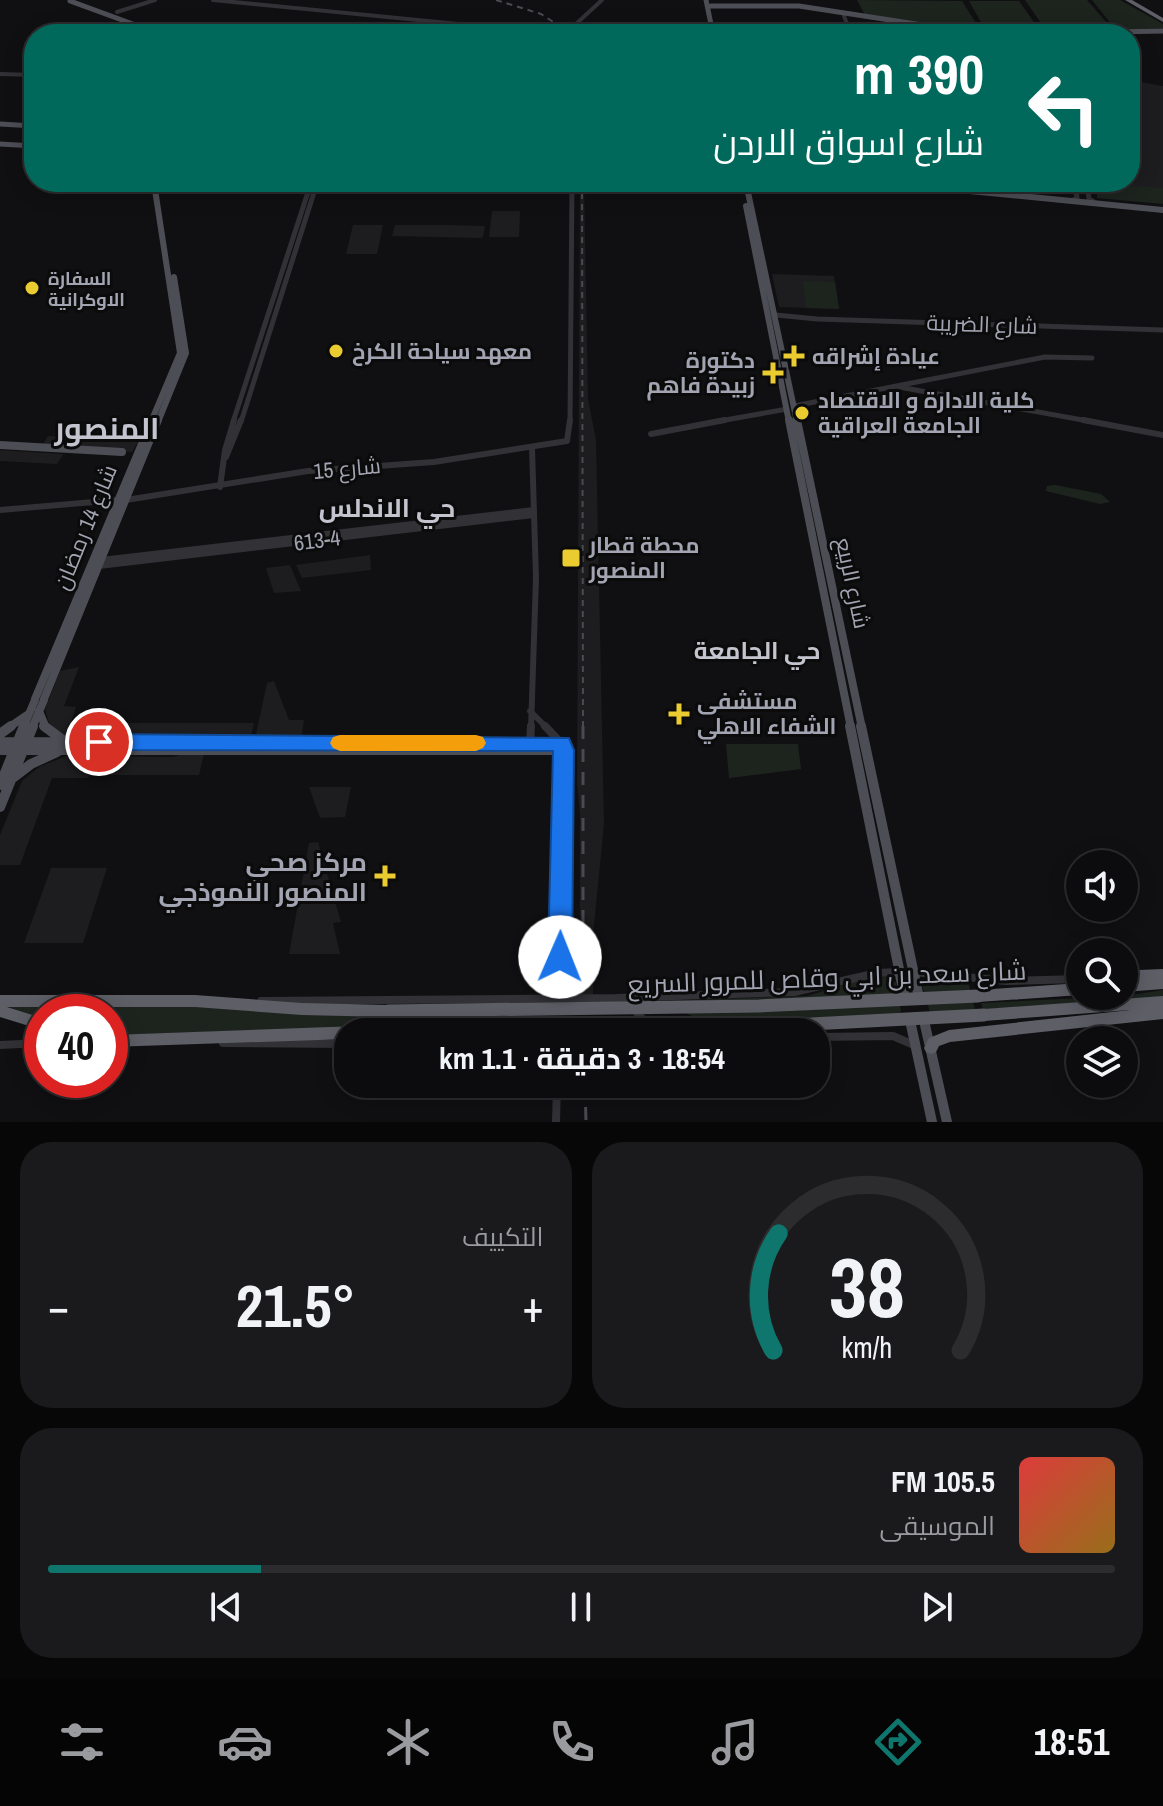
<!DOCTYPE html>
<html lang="ar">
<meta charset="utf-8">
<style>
:root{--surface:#0c0c0e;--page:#1a1a1c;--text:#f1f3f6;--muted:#9a9b9e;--line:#2c2c2e;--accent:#0f766e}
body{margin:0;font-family:"Archivo Narrow",Cairo,sans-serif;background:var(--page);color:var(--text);direction:rtl;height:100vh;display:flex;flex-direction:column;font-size:30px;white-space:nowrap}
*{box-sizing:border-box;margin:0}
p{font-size:26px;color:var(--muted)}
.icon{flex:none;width:44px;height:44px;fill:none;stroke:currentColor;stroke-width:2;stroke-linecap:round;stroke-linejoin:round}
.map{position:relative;height:1122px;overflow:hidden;direction:ltr}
.sheet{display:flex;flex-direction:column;gap:20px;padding:20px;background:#070708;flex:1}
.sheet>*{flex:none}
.banner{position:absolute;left:24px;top:24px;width:1116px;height:168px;border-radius:32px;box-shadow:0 4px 20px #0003,0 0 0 2px var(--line);direction:rtl;background:#00695c;color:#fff;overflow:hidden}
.buttons{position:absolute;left:1066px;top:850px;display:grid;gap:16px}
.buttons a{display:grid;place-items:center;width:72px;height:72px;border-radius:50%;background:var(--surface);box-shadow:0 4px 20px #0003,0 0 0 2px var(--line);font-size:40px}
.speed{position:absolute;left:24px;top:994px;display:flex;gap:16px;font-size:40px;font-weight:700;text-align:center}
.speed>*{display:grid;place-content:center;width:104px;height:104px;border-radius:50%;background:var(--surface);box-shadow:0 4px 20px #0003,0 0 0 2px var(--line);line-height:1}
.speed .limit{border:12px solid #d22;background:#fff;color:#111}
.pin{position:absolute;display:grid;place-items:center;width:68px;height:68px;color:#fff;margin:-34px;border:4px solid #fff;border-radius:50%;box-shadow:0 2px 8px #0007}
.me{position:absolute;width:88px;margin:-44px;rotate:1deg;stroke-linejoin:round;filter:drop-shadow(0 0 6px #0008)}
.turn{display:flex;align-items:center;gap:28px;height:168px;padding:0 24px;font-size:36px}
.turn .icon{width:104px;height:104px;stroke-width:2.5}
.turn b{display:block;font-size:56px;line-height:68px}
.big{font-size:60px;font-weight:700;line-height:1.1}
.sheet .tile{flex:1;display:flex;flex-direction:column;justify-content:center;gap:12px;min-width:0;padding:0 28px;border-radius:32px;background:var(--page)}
.sheet .dial{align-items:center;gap:0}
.dial svg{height:208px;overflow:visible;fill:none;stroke:var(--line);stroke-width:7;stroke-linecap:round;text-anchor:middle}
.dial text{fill:var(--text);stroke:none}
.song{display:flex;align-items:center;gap:24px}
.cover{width:96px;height:96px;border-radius:12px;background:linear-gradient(135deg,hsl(0 70% 55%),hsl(40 70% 35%))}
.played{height:8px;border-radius:4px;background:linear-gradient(90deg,var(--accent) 20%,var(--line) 20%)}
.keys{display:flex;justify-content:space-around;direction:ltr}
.heat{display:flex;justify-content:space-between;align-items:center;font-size:44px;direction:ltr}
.sheet .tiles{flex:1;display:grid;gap:20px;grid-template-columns:1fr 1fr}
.tile:last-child{grid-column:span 2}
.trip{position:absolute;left:334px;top:1018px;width:496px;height:80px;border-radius:32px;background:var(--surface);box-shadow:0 4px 20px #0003,0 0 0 2px var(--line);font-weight:700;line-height:80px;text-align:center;direction:rtl}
.menu{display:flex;height:128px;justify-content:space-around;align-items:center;background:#050506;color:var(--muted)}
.menu .icon{width:56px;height:56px}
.menu .active{color:var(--accent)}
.menu b{font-size:36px;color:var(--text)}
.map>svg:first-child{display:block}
.built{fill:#1d1c1e}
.green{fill:#1d241e}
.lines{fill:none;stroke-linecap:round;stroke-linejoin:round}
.minor-far3{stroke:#313136;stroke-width:4}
.minor-far2{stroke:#313136;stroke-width:5}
.minor-far1{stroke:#313136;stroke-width:6}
.minor{stroke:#313136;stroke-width:8}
.major-far3{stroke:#4d4e55;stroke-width:5}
.major-far2{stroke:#4d4e55;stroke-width:6}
.major-far1{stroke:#4d4e55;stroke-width:8}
.major{stroke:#4d4e55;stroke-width:10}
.highway{fill:#5e5e67;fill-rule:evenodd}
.rail-far1{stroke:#4a4b51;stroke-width:2;stroke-dasharray:6 5;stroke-linecap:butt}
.rail{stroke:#4a4b51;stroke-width:3;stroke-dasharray:13 10;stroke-linecap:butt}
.highway-bridge{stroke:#5e5e67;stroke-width:13}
.route{fill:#1a73e8;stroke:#114b97;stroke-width:2}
.slow{fill:#f59e0b}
.poi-dot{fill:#eacc30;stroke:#0b0b0c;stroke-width:3}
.labels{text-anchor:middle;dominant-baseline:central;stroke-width:6;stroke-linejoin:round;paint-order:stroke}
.far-poi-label{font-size:18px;font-weight:bold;fill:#a2a4b2;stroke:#0b0b0c;text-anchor:start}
.street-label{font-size:22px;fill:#a2a4b2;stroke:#0b0b0c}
.poi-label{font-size:22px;font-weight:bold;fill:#a2a4b2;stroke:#0b0b0c;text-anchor:start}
.neighbourhood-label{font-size:24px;font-weight:bold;fill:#c3c4ce;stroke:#0b0b0c}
.quarter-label{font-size:26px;font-weight:bold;fill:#c3c4ce;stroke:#0b0b0c}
.near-poi-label{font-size:26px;font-weight:bold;fill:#a2a4b2;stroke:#0b0b0c;text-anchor:end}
.near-street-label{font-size:26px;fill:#a2a4b2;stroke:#0b0b0c}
.district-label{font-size:30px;font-weight:bold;fill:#c3c4ce;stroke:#0b0b0c}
</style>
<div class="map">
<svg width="1163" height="1122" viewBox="0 0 1163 1122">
<rect width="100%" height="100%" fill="#101012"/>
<!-- built -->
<path class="built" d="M 1130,80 L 1163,86 L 1163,203 L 1101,197 L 1098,182 L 1130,182 Z
M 580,182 L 584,182 L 588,399 L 596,440 L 604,824 L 594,925 L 593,995 L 580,995 L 580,814 L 577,783 Z
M 492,211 L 520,211 L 519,237 L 489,237 Z
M 353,225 L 383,225 L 377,254 L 346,254 Z
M 395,225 L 446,225 L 485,226 L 483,237 L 480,238 L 392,236 Z
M 772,274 L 834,276 L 839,309 L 779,307 Z
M 133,430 L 144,432 L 132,452 L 42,446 L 48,436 L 127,440 Z
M 0,450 L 62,454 L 63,455 L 57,464 L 0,461 Z
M 370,555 L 371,570 L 302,578 L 296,565 Z
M 290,565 L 301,591 L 274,593 L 266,568 Z
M 79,667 L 64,706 L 76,707 L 71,723 L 254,723 L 250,740 L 64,738 L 49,723 L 45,709 L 60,671 Z
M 274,681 L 289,720 L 304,720 L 301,740 L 255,739 L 267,683 Z
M 189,752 L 204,754 L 199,775 L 90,775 L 88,778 L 52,778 L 20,865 L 0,865 L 0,835 L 22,781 L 39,767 L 66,756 L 173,757 Z
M 309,787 L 351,787 L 345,817 L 320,818 Z
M 318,842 L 341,922 L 333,923 L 340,954 L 289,954 L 309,843 Z
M 51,868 L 107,868 L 83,943 L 24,943 Z"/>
<!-- green -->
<path class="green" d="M 857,0 L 962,1 L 979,28 L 866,17 Z
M 1025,0 L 1087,0 L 1108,24 L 1103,24 L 1112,30 L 1047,32 Z
M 1092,0 L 1120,0 L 1163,24 L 1163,28 L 1116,30 Z
M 969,1 L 1019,1 L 1041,32 L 985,29 Z
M 1107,184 L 1163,188 L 1163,204 L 1097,198 L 1097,188 Z
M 803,281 L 835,282 L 839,309 L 806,308 Z
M 1055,485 L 1101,494 L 1110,502 L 1100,504 L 1046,491 L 1047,486 Z
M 726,744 L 798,744 L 801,769 L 729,778 Z
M 888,977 L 896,983 L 901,1011 L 898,1014 L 704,1022 L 662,1001 L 807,996 L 867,978 Z
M 926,978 L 968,982 L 975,1010 L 930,1012 L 921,982 Z
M 1163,990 L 1163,999 L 984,1013 L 981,1003 L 1124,996 Z
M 0,1004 L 202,1005 L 389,1017 L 388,1026 L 110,1035 L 110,1012 L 42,1012 L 42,1019 Z"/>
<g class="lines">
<!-- minor-far3 -->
<path class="minor-far3" d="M 213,0 L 521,30
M 117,12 L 155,0
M 844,16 L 851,34
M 527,30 L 577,30 L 577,23 L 602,0
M 0,74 L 34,75
M 1075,182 L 1075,185
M 1087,182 L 1087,185
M 310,185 L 311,182
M 316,185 L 317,182
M 572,185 L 572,182"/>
<!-- minor-far2 -->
<path class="minor-far2" d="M 1087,183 L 1089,199 L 1094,202
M 1073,200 L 1077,198 L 1075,183
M 776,315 L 817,319 L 1163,330
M 899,387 L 1094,422
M 794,406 L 1045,357 L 1092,358
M 233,422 L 311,183
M 241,422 L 317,183
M 570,422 L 572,183
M 714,422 L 787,409"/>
<!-- minor-far1 -->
<path class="minor-far1" d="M 1083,420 L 1163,435
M 651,434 L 725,420
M 226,457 L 241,420
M 220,487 L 225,450 L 234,420
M 126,500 L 308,471 L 434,462 L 567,441 L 570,420
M 0,510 L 117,500
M 101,560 L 534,510
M 99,566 L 534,515
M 530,711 L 547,728
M 531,728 L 536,578 L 532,448"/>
<!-- minor -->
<path class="minor" d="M 545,726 L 561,743
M 530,744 L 531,726
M 913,972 L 1006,981 L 1080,979
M 1124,977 L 1140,976
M 261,1001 L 616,998 L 794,992 L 877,973 L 899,972
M 559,1002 L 564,750
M 638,1015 L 649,1024
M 499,1026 L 510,1016
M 816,1037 L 893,1036 L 914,1045
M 223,1043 L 348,1044
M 0,1045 L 42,1043
M 556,1122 L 557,1084"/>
<!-- major-far3 -->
<path class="major-far3" d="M 706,0 L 713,34
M 70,1 L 160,34
M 711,6 L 799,6 L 942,28 L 1063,33 L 1163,31
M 0,124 L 34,126
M 0,144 L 34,146
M 154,182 L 154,185
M 746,182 L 747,185
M 877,182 L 908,185"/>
<!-- major-far2 -->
<path class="major-far2" d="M 746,183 L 797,422
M 888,183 L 1163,210
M 746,206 L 789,422
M 151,422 L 180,353 L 154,183
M 158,422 L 186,353 L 174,277"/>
<!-- major-far1 -->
<path class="major-far1" d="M 789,420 L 851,728
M 797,420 L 862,728
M 0,445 L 122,452
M 35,699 L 152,420
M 44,699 L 158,420
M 39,711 L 46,728
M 8,728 L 27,715
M 23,728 L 35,700
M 32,728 L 44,700"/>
<!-- major -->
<path class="major" d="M 44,726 L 64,741
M 850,726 L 904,994
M 861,726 L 918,993
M 0,734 L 11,726
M 0,742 L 561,743 L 564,750 L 0,750
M 14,777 L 31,764 L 57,752
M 0,785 L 24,726
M 0,807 L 33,726
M 911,1025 L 932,1122
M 925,1025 L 947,1122"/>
<!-- highway -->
<path class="highway" d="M 1125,0 L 1132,0 L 1163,18 L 1163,22 Z
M 1163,969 L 1163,989 L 1124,992 L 1124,980 L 1134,979 L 1132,976 L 1134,972 L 1139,970 Z
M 1080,983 L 1080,995 L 978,1002 L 973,1000 L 971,996 L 973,992 L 978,990 Z
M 0,995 L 195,995 L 302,1003 L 388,1005 L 393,1007 L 395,1011 L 393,1015 L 388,1017 L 302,1015 L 195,1007 L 7,1007 L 42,1018 L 42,1030 L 0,1017 Z
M 1163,996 L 1163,1019 L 950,1042 L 939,1046 L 936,1052 L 931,1054 L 926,1052 L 924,1048 L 929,1038 L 949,1030 L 1130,1010 L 984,1021 L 979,1019 L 977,1015 L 979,1011 L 984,1009 Z
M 386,1025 L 391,1027 L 393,1032 L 348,1032 L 348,1039 L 110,1047 L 110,1035 Z"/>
<!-- rail-far1 -->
<path class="rail-far1" d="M 496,0 L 541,14 L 572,34
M 582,182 L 583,728"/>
<!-- rail -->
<path class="rail" d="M 583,726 L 583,1005
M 583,1016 L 584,1025
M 585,1084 L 586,1122"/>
<!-- highway-bridge -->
<path class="highway-bridge" d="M 388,1011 L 759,1006 L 978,996
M 386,1031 L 695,1030 L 984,1015"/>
</g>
<!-- route -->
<path class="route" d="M 99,734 L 569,738 L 574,750 L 572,957 L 568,965 L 560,968 L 551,965 L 548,957 L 553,751 L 99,750 L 92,747 L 89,742 L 92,737 Z"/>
<!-- slow -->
<path class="slow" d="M 340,735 L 476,735 L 483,737 L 486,743 L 483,748 L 476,751 L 340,751 L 333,748 L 330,743 L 333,737 Z"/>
<!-- markers -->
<g class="poi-dot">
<circle cx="32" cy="288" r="8"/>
<circle cx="336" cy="351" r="8"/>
<path d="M790 344h8v8h8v8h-8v8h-8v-8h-8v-8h8z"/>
<path d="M769 361h8v8h8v8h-8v8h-8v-8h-8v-8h8z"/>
<circle cx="802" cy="413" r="8"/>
<rect x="561" y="548" width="20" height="20" rx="4"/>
<path d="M675 702h8v8h8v8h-8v8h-8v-8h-8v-8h8z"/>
<path d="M381 864h8v8h8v8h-8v8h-8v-8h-8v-8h8z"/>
</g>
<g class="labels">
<!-- far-poi labels -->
<g class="far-poi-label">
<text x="48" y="278">السفارة<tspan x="48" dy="21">الاوكرانية</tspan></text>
</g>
<!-- street labels -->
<g class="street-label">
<text transform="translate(982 324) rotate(2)">شارع الضريبة</text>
<text transform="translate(347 468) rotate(-5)">شارع 15</text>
<text transform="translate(85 527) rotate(-68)">شارع 14 رمضان</text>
<text transform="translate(317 540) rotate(-7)">613-4</text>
<text transform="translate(853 583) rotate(78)">شارع الربيع</text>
</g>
<!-- poi labels -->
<g class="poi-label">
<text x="352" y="351">معهد سياحة الكرخ</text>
<text x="812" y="356">عيادة إشراقه</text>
<text x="755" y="360" text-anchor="end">دكتورة<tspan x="755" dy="25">زبيدة فاهم</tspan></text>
<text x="818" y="400">كلية الادارة و الاقتصاد<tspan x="818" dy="25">الجامعة العراقية</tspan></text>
<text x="589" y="545">محطة قطار<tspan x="589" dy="25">المنصور</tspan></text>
<text x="697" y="701">مستشفى<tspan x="697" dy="25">الشفاء الاهلي</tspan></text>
</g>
<!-- neighbourhood labels -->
<g class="neighbourhood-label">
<text x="757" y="650">حي الجامعة</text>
</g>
<!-- quarter labels -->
<g class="quarter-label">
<text x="387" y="507">حي الاندلس</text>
</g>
<!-- near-poi labels -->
<g class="near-poi-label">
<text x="367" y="861">مركز صحي<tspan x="367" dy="30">المنصور النموذجي</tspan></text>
</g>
<!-- near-street labels -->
<g class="near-street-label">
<text transform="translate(827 977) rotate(-2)">شارع سعد بن ابي وقاص للمرور السريع</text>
</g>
<!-- district labels -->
<g class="district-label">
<text x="107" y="428">المنصور</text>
</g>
</g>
</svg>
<div class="buttons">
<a><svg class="icon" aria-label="sound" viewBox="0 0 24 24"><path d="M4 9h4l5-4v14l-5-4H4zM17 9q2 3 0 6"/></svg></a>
<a><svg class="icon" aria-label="search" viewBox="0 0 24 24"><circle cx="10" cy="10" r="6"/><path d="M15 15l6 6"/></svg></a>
<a><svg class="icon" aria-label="layers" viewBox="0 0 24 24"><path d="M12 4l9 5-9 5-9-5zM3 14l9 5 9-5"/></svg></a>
</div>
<div class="speed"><div class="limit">40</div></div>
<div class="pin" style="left:99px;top:742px;background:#d93025"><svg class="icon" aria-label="arrive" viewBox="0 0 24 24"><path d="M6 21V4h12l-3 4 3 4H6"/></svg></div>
<svg class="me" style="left:560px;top:957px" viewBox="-20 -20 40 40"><circle r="19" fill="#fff"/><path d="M0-13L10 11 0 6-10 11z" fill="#1a73e8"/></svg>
<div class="trip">18:54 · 3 دقيقة · 1.1 km</div>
<div class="banner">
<div class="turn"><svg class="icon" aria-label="left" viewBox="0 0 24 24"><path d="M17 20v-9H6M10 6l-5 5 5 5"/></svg><div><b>390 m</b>شارع اسواق الاردن</div></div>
</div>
</div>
<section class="sheet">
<div class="tiles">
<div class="tile dial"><svg viewBox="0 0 100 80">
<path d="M14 69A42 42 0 1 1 86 69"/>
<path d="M14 69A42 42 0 0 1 16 24" stroke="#0f766e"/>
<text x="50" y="56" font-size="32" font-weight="700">38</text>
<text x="50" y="72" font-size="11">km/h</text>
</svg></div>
<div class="tile"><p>التكييف</p>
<div class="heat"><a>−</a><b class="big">21.5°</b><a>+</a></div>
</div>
<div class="tile">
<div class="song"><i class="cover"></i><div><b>105.5 FM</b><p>الموسيقى</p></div></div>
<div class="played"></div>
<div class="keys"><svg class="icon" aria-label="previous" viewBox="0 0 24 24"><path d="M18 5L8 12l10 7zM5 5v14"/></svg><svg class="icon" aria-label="pause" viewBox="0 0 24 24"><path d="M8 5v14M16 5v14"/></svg><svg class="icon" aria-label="next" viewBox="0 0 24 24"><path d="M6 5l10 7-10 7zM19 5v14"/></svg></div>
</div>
</div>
</section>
<nav class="menu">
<b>18:51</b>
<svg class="icon active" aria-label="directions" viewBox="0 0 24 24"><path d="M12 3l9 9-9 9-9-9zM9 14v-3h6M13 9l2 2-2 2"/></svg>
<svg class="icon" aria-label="music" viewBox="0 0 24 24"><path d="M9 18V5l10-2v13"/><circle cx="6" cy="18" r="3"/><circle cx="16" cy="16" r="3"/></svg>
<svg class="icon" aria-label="phone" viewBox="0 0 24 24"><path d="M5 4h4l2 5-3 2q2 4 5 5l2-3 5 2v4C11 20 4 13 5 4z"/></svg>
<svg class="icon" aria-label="climate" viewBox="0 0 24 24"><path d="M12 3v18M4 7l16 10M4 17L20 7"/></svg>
<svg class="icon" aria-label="car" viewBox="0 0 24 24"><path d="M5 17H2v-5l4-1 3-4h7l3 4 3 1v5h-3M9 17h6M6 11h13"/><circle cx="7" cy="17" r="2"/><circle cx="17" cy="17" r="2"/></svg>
<svg class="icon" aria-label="filters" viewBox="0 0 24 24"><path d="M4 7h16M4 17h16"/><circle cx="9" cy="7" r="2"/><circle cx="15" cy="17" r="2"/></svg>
</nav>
